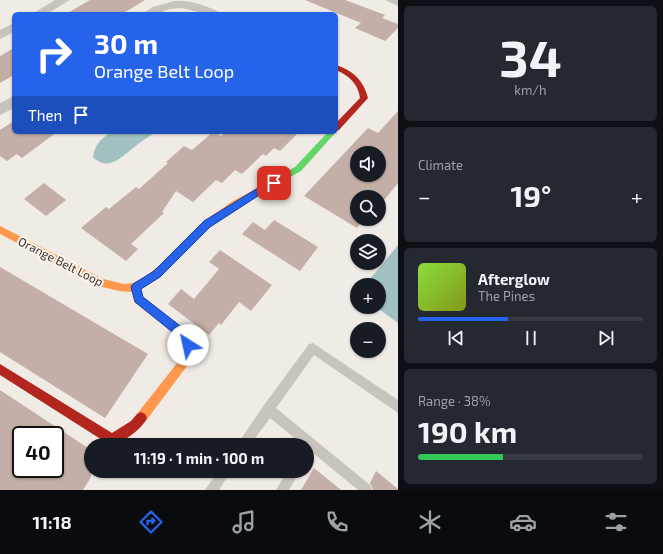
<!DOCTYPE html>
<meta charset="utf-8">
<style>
:root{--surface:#171b24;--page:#242831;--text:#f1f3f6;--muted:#9ea1a6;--line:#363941;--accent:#2563eb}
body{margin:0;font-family:"Exo 2",sans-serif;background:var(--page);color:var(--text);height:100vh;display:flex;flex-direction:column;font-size:15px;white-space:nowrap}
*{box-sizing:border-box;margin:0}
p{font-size:13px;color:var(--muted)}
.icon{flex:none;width:22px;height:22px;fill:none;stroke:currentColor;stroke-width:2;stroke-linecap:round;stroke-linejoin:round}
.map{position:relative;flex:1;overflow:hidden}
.sheet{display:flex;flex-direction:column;gap:6px;padding:6px;background:#0d0f14;width:265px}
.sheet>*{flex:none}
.guide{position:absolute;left:12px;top:12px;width:326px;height:122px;border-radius:6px;box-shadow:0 1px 3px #0004;background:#2563eb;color:#fff;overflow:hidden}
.fabs{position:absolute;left:350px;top:146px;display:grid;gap:8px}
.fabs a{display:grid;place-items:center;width:36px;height:36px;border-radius:50%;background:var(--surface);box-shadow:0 1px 3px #0004;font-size:20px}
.speed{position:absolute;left:12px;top:426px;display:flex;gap:8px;font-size:20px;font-weight:700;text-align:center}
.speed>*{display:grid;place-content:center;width:52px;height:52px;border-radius:50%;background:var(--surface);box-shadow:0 1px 3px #0004;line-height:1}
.speed .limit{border:2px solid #111;border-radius:6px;background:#fff;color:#111}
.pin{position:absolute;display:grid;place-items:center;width:34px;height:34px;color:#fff;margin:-17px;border-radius:8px;box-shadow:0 2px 6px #0006}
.me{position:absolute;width:44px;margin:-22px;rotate:325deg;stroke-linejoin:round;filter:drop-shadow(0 0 3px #0008)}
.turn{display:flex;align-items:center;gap:14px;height:84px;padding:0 16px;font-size:18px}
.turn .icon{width:52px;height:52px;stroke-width:2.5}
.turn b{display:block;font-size:28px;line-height:34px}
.then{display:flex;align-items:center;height:38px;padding:0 16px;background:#0003;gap:8px;font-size:15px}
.big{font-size:30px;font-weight:700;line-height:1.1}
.sheet .widget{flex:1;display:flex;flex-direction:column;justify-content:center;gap:6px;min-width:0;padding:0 14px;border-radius:6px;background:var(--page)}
.sheet .dial{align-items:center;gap:0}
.dial b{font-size:52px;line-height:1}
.song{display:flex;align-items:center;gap:12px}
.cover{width:48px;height:48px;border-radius:6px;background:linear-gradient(135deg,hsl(90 70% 55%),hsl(70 70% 35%))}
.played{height:4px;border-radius:2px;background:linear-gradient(90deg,var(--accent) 40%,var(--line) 40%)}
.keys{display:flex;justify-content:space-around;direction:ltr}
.heat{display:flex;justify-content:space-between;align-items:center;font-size:22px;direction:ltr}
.charge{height:6px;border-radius:3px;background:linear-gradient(90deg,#34c759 38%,var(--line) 0)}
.trip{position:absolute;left:84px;top:438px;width:230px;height:40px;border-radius:20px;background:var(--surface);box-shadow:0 1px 3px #0004;font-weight:700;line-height:40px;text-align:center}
.tabs{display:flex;height:64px;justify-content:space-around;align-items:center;background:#090b0e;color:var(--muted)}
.tabs .icon{width:28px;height:28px}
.tabs .on{color:var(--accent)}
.tabs b{font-size:18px;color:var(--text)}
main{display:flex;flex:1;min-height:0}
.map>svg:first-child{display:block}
.water{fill:#a1c2c1}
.building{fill:#c3afa7;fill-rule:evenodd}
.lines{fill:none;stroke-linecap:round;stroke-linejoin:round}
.lane{fill:#c9c3be;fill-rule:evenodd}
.street{fill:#c9c3be;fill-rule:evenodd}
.fast{fill:#63d668;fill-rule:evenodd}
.slow{fill:#ff974d;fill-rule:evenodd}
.jam{fill:#b3261e;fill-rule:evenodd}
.route{fill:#2563eb;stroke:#184099}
.labels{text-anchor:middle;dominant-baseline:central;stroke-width:4;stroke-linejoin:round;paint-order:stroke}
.street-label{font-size:12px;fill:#3b302b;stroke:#fbf5ee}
</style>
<main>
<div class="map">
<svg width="398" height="490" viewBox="0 0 398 490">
<rect width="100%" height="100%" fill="#f0ebe5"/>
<!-- water -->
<path class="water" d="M 111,132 L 156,132 C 148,137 140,142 133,148 C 121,158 107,172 93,157 C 95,144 101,139 111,132 Z
M 398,245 L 398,323 L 376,307 L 379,307 L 379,285 L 365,285 Z"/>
<!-- building -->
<path class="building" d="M 90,0 L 145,0 L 122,14 L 66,14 Z
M 305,0 L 345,0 L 385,15 L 382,18 L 398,24 L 398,28 L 385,41 L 355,28 L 361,23 Z
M 14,48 L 14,75 L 0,83 L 0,56 Z
M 398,111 L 398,183 L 380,205 L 379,197 L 357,197 L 357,219 L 364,219 L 357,228 L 304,196 L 368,128 L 378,133 ZM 357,153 L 379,153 L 379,175 L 357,175 Z
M 14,121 L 14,132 L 57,132 L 22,158 L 17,154 L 7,161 L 0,156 L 0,130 Z
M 213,132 L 221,136 L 225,132 L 299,132 L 280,151 L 274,148 L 266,156 L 263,154 L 242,174 L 235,170 L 222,183 L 216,180 L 193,202 L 176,191 L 162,212 L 164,213 L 131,244 L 138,249 L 126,261 L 81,228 L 106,207 L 109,209 L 136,187 L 139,189 L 168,163 L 166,162 L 184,146 L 192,150 Z
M 44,183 L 66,200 L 46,216 L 24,199 Z
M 274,220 L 318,247 L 300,271 L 242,234 L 253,222 L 265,230 Z
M 220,250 L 272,285 L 251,311 L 239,302 L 221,325 L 219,323 L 209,335 L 168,304 L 181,289 L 194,299 L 219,269 L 209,262 Z
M 0,267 L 148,354 L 105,418 L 0,352 Z
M 0,390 L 91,450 L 91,477 L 83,490 L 0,490 ZM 21,435 L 55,435 L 55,469 L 21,469 Z
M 314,468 L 341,490 L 301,490 Z
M 376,471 L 398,489 L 398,490 L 373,490 L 370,483 Z"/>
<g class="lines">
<!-- lane -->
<path class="lane" d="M 313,343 L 398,400 L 398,413 L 314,355 L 276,408 L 370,485 L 372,490 L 358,490 L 307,448 L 307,445 L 303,445 L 270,418 L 250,445 L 237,445 L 264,405 L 309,344 Z
M 218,471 L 231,471 L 219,490 L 205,490 Z
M 287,471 L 300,471 L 289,490 L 276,490 Z"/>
<!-- street -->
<path class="street" d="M 55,0 L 70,0 L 47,14 L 32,14 Z
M 385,0 L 398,0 L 398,6 Z
M 174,1 C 190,0 204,5 219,12 L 221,14 L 205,14 L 182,8 L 169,9 L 157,14 L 142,14 L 153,7 Z
M 14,23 L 14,32 L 0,39 L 0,30 Z
M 14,96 L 14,108 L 0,115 L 0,103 Z"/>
<!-- fast -->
<path class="fast" d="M 328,132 L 336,132 L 301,171 L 272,187 L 266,187 L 265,185 L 266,183 L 295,167 Z"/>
<!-- slow -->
<path class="slow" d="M 269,182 L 272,183 L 273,185 L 272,187 C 251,199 228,211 210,227 C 186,248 169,273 141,289 L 142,297 L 189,333 L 196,354 L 145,422 L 141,424 L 137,422 L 135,418 L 137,414 L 185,353 L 181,339 L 135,302 L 132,292 L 119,291 L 98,286 L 0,234 L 0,226 L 103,279 L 124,284 L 133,283 L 144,278 L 162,263 L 210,217 L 233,201 Z"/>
<!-- jam -->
<path class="jam" d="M 336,65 C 353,70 364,81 368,98 L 339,130 L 336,131 L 336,123 L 360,98 C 358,83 349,76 336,70 Z
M 0,364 L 112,433 L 131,421 L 137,414 L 141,412 L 145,414 L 147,418 C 143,428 121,445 110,445 L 0,375 Z"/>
</g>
<!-- route -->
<path class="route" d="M 271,180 L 274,180 L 278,183 L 210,227 L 160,277 L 141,289 L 143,297 L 188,332 L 193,345 L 191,349 L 188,350 L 184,349 L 181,339 L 135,302 L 131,287 L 133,284 L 154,271 L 204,221 Z"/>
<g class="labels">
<!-- street labels -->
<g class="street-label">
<text transform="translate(61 261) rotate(27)">Orange Belt Loop</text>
</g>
</g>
</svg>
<div class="fabs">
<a><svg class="icon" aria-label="sound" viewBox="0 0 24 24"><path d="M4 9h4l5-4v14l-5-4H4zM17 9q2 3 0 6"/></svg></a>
<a><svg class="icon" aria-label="search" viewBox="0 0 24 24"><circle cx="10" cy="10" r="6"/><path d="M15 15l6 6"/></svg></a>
<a><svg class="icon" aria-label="layers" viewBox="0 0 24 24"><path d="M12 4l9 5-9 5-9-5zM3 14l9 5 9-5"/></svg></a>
<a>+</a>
<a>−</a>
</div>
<div class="speed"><div class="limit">40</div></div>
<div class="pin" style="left:274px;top:183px;background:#d93025"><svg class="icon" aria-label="arrive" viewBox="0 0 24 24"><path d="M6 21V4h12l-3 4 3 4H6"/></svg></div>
<svg class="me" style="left:188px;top:345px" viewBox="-20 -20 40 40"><circle r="19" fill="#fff"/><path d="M0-13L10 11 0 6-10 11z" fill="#2563eb"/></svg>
<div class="trip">11:19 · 1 min · 100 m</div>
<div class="guide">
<div class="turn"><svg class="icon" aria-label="right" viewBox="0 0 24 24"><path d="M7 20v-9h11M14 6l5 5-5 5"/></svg><div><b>30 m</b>Orange Belt Loop</div></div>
<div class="then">Then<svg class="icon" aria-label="arrive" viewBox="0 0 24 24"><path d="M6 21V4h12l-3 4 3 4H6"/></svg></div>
</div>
</div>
<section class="sheet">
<div class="widget dial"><b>34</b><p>km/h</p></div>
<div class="widget"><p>Climate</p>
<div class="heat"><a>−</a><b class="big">19°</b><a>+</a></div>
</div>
<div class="widget">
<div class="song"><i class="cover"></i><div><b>Afterglow</b><p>The Pines</p></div></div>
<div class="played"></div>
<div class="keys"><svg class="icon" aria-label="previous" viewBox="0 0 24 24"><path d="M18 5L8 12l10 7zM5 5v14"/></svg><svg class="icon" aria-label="pause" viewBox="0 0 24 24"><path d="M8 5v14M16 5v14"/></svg><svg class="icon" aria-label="next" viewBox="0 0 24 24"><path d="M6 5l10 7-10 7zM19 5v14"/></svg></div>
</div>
<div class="widget"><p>Range · 38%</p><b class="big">190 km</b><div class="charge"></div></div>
</section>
</main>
<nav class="tabs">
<b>11:18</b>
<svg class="icon on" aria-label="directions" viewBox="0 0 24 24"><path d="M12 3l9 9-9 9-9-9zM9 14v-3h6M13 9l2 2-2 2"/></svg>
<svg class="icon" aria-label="music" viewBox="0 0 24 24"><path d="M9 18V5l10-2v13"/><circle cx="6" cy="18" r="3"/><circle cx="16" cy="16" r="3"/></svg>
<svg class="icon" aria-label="phone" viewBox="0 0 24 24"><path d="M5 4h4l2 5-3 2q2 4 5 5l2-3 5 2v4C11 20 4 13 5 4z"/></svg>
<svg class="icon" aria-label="climate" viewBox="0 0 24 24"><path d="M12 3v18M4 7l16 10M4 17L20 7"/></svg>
<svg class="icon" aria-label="car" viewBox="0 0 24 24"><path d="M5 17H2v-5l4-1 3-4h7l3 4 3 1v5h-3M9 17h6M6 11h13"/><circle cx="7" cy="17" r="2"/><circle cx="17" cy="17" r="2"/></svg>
<svg class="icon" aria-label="filters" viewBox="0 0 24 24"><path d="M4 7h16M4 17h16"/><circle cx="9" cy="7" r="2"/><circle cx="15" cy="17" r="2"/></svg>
</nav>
